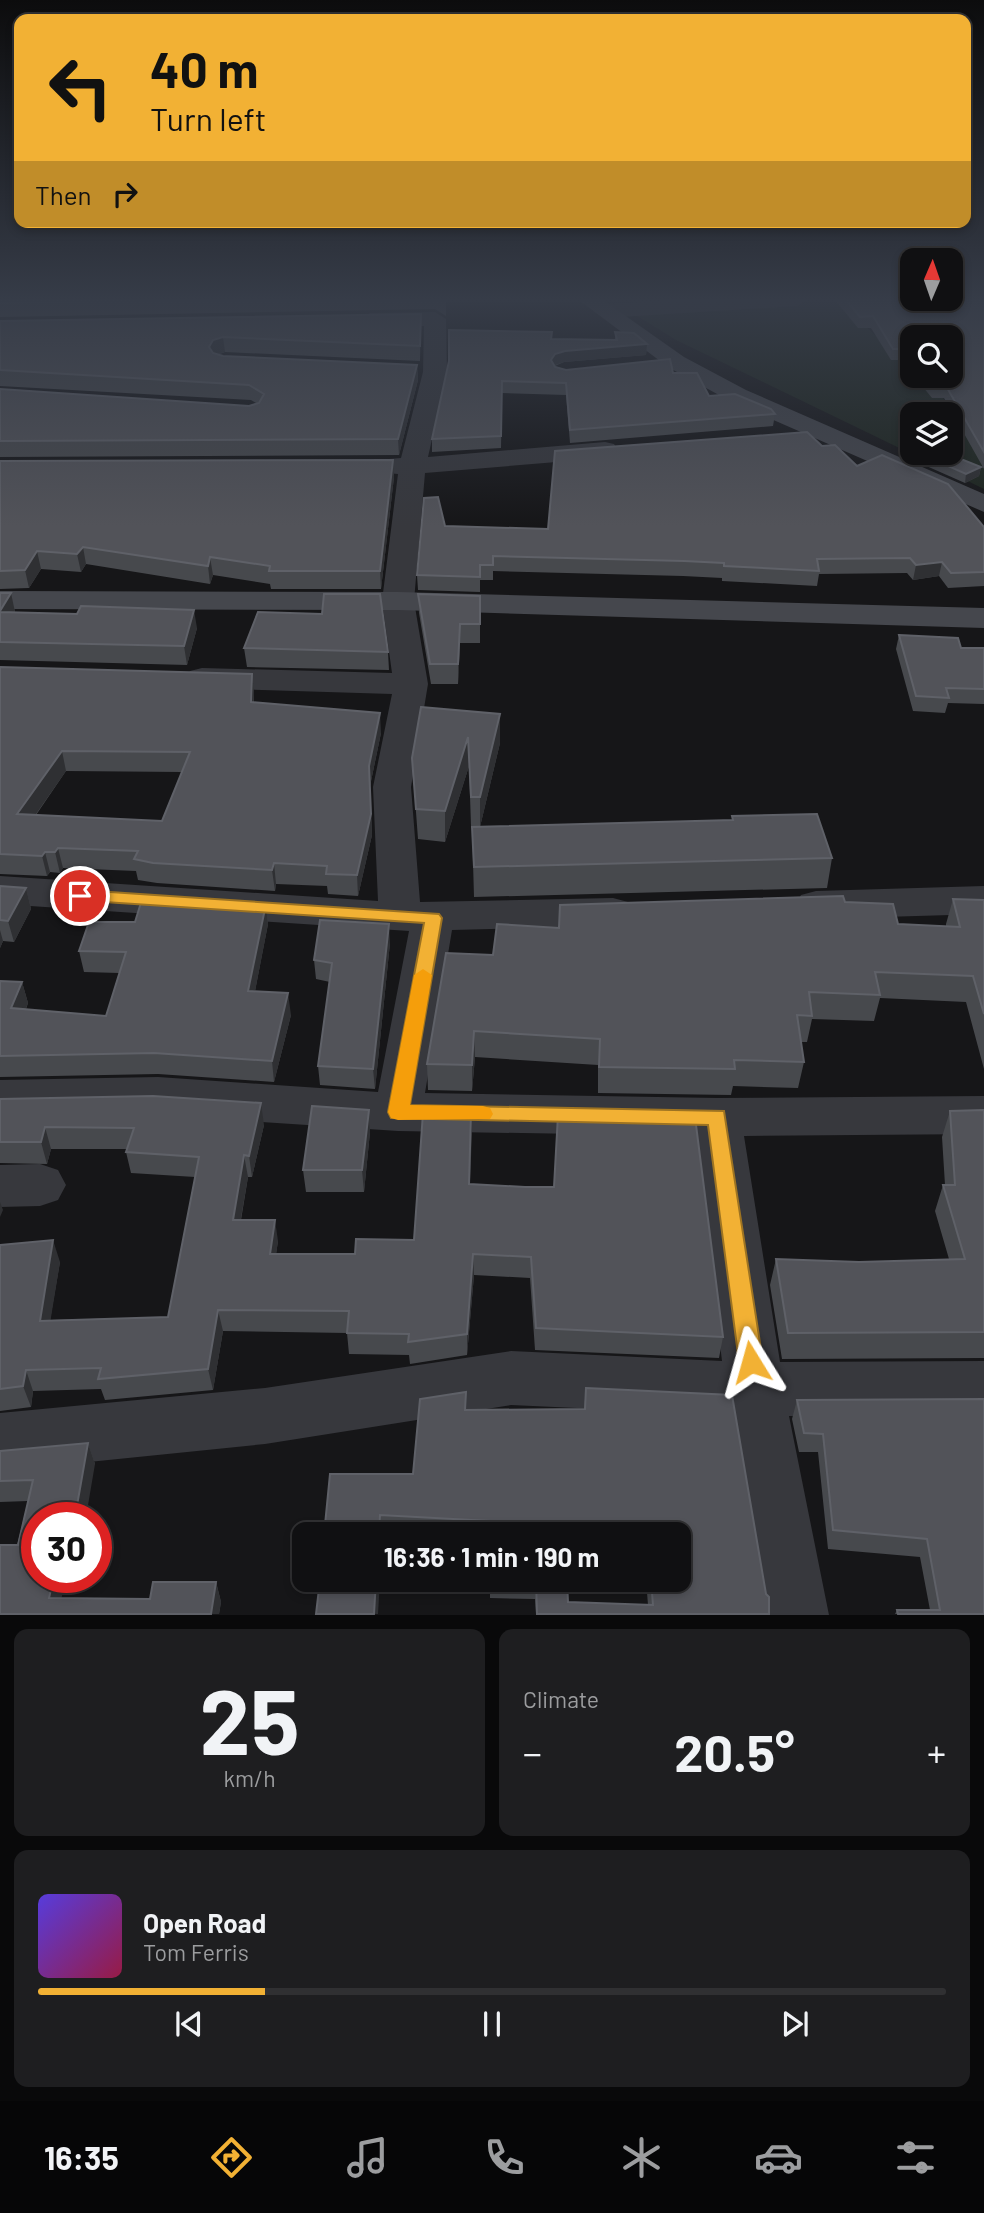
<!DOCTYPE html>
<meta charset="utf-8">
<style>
:root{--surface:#101012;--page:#1e1e20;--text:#f1f3f6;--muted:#9c9d9f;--line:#303032;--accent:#f2b134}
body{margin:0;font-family:Barlow,sans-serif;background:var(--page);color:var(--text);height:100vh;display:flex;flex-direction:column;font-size:26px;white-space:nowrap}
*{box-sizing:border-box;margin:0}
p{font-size:23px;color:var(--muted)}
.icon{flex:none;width:38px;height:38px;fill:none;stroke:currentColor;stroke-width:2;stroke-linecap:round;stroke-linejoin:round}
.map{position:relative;height:1615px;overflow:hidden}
.details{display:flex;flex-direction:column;gap:14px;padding:14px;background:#09090a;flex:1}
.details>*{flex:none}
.banner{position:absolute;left:14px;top:14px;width:957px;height:214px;border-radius:14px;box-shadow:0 4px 10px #0003,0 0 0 2px var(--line);background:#f2b134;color:#111;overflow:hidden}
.needle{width:46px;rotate:2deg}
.fabs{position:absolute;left:900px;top:248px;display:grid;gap:14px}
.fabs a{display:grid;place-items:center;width:63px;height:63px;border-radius:14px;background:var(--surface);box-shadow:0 4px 10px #0003,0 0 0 2px var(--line);font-size:35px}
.speed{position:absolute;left:21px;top:1502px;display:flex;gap:14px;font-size:35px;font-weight:700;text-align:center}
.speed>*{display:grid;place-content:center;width:91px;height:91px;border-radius:50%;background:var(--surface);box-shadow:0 4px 10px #0003,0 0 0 2px var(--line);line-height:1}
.speed .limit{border:10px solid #d22;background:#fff;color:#111}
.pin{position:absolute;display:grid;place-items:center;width:60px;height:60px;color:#fff;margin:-30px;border:4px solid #fff;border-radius:50%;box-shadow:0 2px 7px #0007}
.me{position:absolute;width:77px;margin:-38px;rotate:352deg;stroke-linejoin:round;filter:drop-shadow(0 0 5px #0008)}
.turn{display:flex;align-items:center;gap:24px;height:147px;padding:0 21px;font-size:32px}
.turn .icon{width:91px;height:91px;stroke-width:2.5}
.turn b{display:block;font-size:49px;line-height:60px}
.then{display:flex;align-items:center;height:66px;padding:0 21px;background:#0003;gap:14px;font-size:26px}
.big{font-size:52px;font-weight:700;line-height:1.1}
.details .widget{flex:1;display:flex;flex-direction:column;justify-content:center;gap:10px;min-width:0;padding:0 24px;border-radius:14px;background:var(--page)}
.details .dial{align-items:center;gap:0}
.dial b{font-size:91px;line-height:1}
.song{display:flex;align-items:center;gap:21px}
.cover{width:84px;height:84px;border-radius:10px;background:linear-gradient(135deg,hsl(250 70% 55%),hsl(340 70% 35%))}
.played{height:7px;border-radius:4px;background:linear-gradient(90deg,var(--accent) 25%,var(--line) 25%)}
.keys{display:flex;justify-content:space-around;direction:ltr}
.heat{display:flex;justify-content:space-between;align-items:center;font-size:38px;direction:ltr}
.details .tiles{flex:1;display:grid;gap:14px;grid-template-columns:1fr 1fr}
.widget:last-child{grid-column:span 2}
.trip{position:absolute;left:292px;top:1522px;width:399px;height:70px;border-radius:14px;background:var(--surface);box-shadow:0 4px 10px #0003,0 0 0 2px var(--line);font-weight:700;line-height:70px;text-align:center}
.tab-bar{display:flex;height:112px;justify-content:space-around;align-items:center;background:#060607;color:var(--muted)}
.tab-bar .icon{width:49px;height:49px}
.tab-bar .current{color:var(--accent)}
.tab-bar b{font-size:32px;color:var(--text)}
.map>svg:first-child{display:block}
.green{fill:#1e261f;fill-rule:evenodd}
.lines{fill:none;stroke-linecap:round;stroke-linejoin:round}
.minor{fill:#37383d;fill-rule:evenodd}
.secondary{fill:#45474d;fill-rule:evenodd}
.wall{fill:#47494d;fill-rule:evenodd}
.shaded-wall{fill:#2f3033}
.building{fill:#525359;stroke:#5f6168;stroke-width:2;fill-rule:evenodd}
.route{fill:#f2b134;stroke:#9d7322;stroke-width:2}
.slow{fill:#f59e0b}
</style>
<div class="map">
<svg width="984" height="1615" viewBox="0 0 984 1615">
<rect width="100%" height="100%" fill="#161618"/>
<!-- green -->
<path class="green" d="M 836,301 L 904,360 L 912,360 L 912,376 L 950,376 L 984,359 L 935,388 L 984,449 L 984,489 L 676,340 L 634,314 ZM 912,415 L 950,415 L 950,453 L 912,453 Z"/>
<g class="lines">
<!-- minor -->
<path class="minor" d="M 678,300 L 807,300 L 797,306 L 604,318 L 593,311 L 604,304 Z
M 435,312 L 446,319 L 447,372 L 428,457 L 605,442 L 614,444 L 618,450 L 614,456 L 605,458 L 425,473 L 414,601 L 428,684 L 411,787 L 420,902 L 613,898 L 628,902 L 634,912 L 628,922 L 613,926 L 452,930 L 425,1093 L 717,1098 L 984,1096 L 984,1134 L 744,1136 L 780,1362 L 984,1361 L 984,1415 L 789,1416 L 829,1615 L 763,1615 L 730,1415 L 511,1405 L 265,1444 L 0,1471 L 0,1413 L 265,1388 L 511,1351 L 722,1361 L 695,1136 L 398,1131 L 158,1115 L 0,1118 L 0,1080 L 158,1077 L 378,1092 L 409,931 L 0,904 L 0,876 L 378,901 L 373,787 L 392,694 L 202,688 L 190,685 L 185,678 L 190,671 L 202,668 L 392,673 L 382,601 L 398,474 L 377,472 L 374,466 L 377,460 L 401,458 L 423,372 L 424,326 L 370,327 L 359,320 L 370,313 Z
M 984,886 L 984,914 L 816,919 L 801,915 L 795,905 L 801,895 L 816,891 Z
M 40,1164 L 58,1170 L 66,1185 L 58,1200 L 40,1206 L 0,1207 L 0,1165 Z"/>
<!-- secondary -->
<path class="secondary" d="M 579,300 L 603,300 L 684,357 L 746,390 L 984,494 L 984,512 L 728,400 L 668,367 Z
M 0,591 L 398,592 L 984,608 L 984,628 L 398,610 L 0,609 Z"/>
</g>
<!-- wall -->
<path class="wall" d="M 0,300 L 446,300 L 446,316 L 435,309 L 0,317 Z
M 835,300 L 984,300 L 984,469 L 944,398 L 932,398 L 914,376 L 950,376 L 912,338 L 912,373 L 902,360 L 891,360 L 871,328 L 858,328 Z
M 421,314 L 420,361 L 225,352 L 217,355 L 223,356 L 417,365 L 418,380 L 399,455 L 0,457 L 0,389 L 249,406 L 256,403 L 251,400 L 0,386 L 0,321 Z
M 615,332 L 647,344 L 646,355 L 564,362 L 555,366 L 566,370 L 673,373 L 709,396 L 775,414 L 773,426 L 570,443 L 566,395 L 502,393 L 501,448 L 432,452 L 432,439 L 551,339 L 615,340 Z
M 822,446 L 857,466 L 984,527 L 984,586 L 948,588 L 939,576 L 913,580 L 907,573 L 819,574 L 817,586 L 722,581 L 722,578 L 683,576 L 493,571 L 493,580 L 480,580 L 480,592 L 418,590 L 417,575 L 445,526 L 548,529 Z
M 912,447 L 912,453 L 946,453 L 981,467 L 979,476 L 965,483 L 906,457 L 908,449 Z
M 393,460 L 394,477 L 381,589 L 271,589 L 270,584 L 213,575 L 210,584 L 86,564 L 81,572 L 41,569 L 29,588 L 0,589 L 0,461 Z
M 0,593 L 11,593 L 15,612 L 197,628 L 187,665 L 0,660 Z
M 418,594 L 480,596 L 480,643 L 460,643 L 458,684 L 431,684 L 419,613 Z
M 899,635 L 961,648 L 984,648 L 984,704 L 948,703 L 945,713 L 913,711 L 896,649 Z
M 244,648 L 388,652 L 389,670 L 247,667 Z
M 0,667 L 252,674 L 254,693 L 254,702 L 381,733 L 370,786 L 372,835 L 358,896 L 328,894 L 327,886 L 276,884 L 275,891 L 157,883 L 138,880 L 136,871 L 63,868 L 60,873 L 50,872 L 47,876 L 0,874 ZM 66,771 L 182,772 L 162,821 L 36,815 Z
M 500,714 L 500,743 L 480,827 L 732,820 L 732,816 L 832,858 L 827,888 L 474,897 L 472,827 L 474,827 L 471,826 L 469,766 L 445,842 L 418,839 L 412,758 Z
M 0,886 L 26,888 L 31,909 L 14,942 L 3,941 L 0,948 Z
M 953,899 L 984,900 L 984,1069 L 966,1002 L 880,998 L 874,1021 L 812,1019 L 807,1042 L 801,1042 L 804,1062 L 798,1088 L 733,1086 L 731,1095 L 598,1093 L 598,1065 L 475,1057 L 472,1091 L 428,1090 L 427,1064 L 493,955 L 559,928 L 845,902 L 898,924 L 946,926 L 946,924 Z
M 266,904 L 268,924 L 255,991 L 291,1015 L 274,1082 L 158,1074 L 0,1077 L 0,981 L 22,982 L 28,1003 L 26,1009 L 106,1016 L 119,973 L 84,972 L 79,951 L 135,922 Z
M 390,943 L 375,1089 L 320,1085 L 318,1066 L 330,982 L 316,979 L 314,960 Z
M 0,1099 L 264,1125 L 252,1177 L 248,1177 L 241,1220 L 278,1241 L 276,1254 L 355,1254 L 414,1240 L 471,1113 L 470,1184 L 723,1337 L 719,1358 L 535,1350 L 530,1278 L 474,1275 L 467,1355 L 410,1364 L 409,1355 L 349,1354 L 347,1333 L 223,1331 L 213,1390 L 105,1400 L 101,1389 L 33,1391 L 31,1407 L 0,1411 L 0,1245 L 60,1262 L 50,1320 L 168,1317 L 195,1177 L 131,1173 L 126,1152 L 127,1149 L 51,1149 L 47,1164 L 0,1163 Z
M 369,1110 L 370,1132 L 364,1192 L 306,1192 L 303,1170 Z
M 984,1110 L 984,1358 L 782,1359 L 770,1285 L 776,1259 L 859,1262 L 949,1259 L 935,1211 L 943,1185 L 945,1185 L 942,1137 L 950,1111 Z
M 586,1388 L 769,1614 L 536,1614 L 535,1599 L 490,1598 L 490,1580 L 567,1580 L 568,1602 L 648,1605 L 646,1580 L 679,1580 L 679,1535 L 324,1535 L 413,1474 L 467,1410 L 584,1409 Z
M 984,1399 L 984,1614 L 895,1614 L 897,1610 L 930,1610 L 920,1557 L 828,1549 L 818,1452 L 799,1452 L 792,1419 L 797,1400 Z
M 88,1443 L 95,1464 L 37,1517 L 37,1577 L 66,1577 L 61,1598 L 150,1599 L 216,1582 L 221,1602 L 219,1614 L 0,1614 L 28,1501 L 0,1502 L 0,1451 Z"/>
<!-- shaded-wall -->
<path class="shaded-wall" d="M 223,337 L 225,352 L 215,355 L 209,347 L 213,340 Z
M 647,344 L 646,355 L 564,362 L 555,365 L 550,372 L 551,360 L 555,354 L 565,351 Z
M 417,365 L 418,380 L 399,455 L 398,439 Z
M 393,460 L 394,477 L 381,589 L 380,571 Z
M 981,467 L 979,476 L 965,483 L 966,474 Z
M 83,547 L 86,564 L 81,572 L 77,554 Z
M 37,551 L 41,569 L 29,588 L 25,570 Z
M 210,557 L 213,575 L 210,584 L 208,566 Z
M 942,562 L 939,576 L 913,580 L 916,565 Z
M 11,593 L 15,612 L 4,631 L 0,611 Z
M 194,610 L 197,628 L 187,665 L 184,646 Z
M 460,624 L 460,643 L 458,684 L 458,664 Z
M 252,674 L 254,693 L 253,722 L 251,702 Z
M 380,713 L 381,733 L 370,786 L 372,835 L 358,896 L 357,875 L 369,766 Z
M 500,714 L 500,743 L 480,827 L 480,797 Z
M 468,737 L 469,766 L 445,842 L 445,811 Z
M 62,751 L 66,771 L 22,834 L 17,814 Z
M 58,848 L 63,868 L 60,873 L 55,852 Z
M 45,852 L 50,872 L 47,876 L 42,856 Z
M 274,863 L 276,884 L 275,891 L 272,870 Z
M 26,888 L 31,909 L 14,942 L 8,921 Z
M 266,904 L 268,924 L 251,1012 L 248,991 Z
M 389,924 L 390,943 L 375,1089 L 373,1069 Z
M 0,930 L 3,941 L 0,948 Z
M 22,982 L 28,1003 L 18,1029 L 11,1008 Z
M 288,993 L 291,1015 L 274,1082 L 272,1061 Z
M 474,1031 L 475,1057 L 472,1091 L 472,1065 Z
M 261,1103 L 264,1125 L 252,1177 L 249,1156 Z
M 369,1110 L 370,1132 L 364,1192 L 362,1170 Z
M 471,1113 L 472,1135 L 469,1205 L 469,1184 Z
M 45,1127 L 51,1149 L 47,1164 L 41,1142 Z
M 244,1155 L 248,1177 L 237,1241 L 233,1220 Z
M 0,1202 L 3,1210 L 0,1217 Z
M 275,1220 L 278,1241 L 273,1276 L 270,1254 Z
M 53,1240 L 60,1262 L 47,1342 L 40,1321 Z
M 473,1254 L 474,1275 L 467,1355 L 467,1334 Z
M 218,1310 L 223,1331 L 213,1390 L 208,1369 Z
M 26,1370 L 33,1391 L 31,1407 L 23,1386 Z
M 88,1443 L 95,1464 L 86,1517 L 75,1517 Z
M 380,1515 L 382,1535 L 379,1535 Z
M 54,1577 L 66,1577 L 58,1614 L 49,1598 Z
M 376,1580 L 380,1580 L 378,1614 L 374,1614 Z
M 216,1582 L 221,1602 L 219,1614 L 211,1614 Z"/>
<!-- building -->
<path class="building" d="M 0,300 L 135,300 L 0,303 Z
M 846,300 L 984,300 L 984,452 L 946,386 L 934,386 L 926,376 L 950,376 L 950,338 L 912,338 L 912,359 L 904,349 L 893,349 L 873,316 L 860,317 Z
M 421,314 L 420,346 L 223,337 L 213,340 L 209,347 L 213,353 L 223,356 L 417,365 L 398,439 L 0,441 L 0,389 L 249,406 L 259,403 L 264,394 L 249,385 L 0,370 L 0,321 Z
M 449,330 L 552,332 L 551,339 L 617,340 L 615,332 L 634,333 L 647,344 L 565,351 L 555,354 L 551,360 L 555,367 L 566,370 L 670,359 L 673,373 L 697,373 L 709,396 L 735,394 L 771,409 L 775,414 L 570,430 L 566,383 L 502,381 L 501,436 L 432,439 L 449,361 Z
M 807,432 L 822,446 L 835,445 L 857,466 L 882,455 L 948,484 L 984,527 L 984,572 L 951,573 L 942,562 L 916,565 L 910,558 L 817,559 L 819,571 L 724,566 L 724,563 L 684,561 L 493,556 L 493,565 L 480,565 L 480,577 L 417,575 L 424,498 L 438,497 L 445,526 L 548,529 L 555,451 Z
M 919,453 L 946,453 L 981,467 L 966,474 Z
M 393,460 L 380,571 L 269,571 L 270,566 L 210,557 L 208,566 L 83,547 L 77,554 L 37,551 L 25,570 L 0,571 L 0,461 Z
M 0,593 L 11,593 L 0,611 Z
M 324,594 L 380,594 L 388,652 L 244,648 L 258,612 L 322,614 Z
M 418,594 L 480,596 L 480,624 L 460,624 L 458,664 L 430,664 Z
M 81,606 L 194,610 L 184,646 L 0,642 L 0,612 L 77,614 Z
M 899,635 L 958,638 L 961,648 L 984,648 L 984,689 L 946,688 L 949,698 L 916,696 Z
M 0,667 L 252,674 L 251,702 L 380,713 L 369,766 L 371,814 L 357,875 L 326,874 L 327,866 L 274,863 L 272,870 L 153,863 L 134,859 L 138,851 L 58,848 L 55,852 L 45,852 L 42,856 L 0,854 ZM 62,751 L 190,752 L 162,821 L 17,814 Z
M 421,707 L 500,714 L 480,797 L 471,797 L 468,737 L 445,811 L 416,809 L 412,758 Z
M 817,814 L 832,858 L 474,867 L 472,827 L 733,820 L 732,816 Z
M 0,886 L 26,888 L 8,921 L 0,920 Z
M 143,896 L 266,904 L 248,991 L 288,993 L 272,1061 L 154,1053 L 0,1056 L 0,981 L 22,982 L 11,1008 L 106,1016 L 126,952 L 79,951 L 89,922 L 135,922 Z
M 843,896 L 845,902 L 893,904 L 898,924 L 960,927 L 953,899 L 984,900 L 984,1014 L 973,976 L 875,972 L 880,995 L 809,992 L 812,1016 L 797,1015 L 804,1062 L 734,1060 L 735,1069 L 599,1067 L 600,1039 L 474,1031 L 472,1065 L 427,1064 L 446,953 L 493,955 L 497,924 L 559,928 L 560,905 Z
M 320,920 L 389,924 L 373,1069 L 318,1066 L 332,963 L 314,960 Z
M 153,1096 L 261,1103 L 249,1156 L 244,1155 L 233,1220 L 275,1220 L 270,1254 L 355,1254 L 356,1239 L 414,1240 L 423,1113 L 471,1113 L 469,1184 L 525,1187 L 554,1187 L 558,1115 L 695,1117 L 723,1337 L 536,1328 L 531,1257 L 473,1254 L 467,1334 L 408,1342 L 409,1334 L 347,1333 L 349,1311 L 218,1310 L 208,1369 L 98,1379 L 101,1368 L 26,1370 L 23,1386 L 0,1389 L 0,1245 L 53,1240 L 40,1321 L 168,1317 L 199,1157 L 126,1152 L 134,1128 L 45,1127 L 41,1142 L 0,1142 L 0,1099 Z
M 312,1106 L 369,1110 L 362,1170 L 303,1170 Z
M 984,1110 L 984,1332 L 788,1333 L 776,1259 L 859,1262 L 965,1259 L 943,1185 L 955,1185 L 950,1111 Z
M 586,1388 L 732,1395 L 766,1594 L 769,1597 L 769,1614 L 537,1614 L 536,1580 L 567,1580 L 568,1602 L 653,1605 L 651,1580 L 679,1580 L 679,1535 L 490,1535 L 490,1521 L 380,1515 L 379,1535 L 324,1535 L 330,1474 L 413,1474 L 420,1399 L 466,1392 L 465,1410 L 585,1409 Z
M 984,1399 L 984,1614 L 898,1614 L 897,1610 L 940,1610 L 927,1539 L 833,1530 L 823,1434 L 804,1433 L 797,1400 Z
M 88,1443 L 75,1517 L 37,1517 L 37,1577 L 54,1577 L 49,1598 L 150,1599 L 153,1582 L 216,1582 L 211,1614 L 0,1614 L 0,1545 L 18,1545 L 33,1480 L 0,1481 L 0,1451 Z
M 320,1580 L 376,1580 L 374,1614 L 316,1614 Z"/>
<!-- sky -->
<linearGradient id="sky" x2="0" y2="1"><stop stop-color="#0c0c0d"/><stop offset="0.57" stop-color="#363c48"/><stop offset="1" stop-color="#363c48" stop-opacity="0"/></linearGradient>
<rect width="984" height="526" fill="url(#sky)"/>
<!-- route -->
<path class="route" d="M 80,890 L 439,914 L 442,918 L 410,1105 L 724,1111 L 763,1362 L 759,1370 L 751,1373 L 743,1370 L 739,1362 L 708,1125 L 391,1118 L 388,1112 L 424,923 L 74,900 L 71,896 Z"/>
<!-- slow -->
<path class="slow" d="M 423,969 L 432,975 L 410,1105 L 483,1106 L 490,1108 L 493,1114 L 490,1119 L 398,1120 L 391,1118 L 388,1112 L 414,975 Z"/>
</svg>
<div class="fabs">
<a><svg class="needle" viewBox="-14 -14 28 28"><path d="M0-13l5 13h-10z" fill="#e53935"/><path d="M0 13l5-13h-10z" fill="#9c9d9f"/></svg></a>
<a><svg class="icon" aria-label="search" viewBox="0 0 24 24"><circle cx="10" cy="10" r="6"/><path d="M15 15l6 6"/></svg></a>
<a><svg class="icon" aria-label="layers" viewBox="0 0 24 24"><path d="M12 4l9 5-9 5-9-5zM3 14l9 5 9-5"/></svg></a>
</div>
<div class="speed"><div class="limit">30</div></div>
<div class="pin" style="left:80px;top:896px;background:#d93025"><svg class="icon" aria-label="arrive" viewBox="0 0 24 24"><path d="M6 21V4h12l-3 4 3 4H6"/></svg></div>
<svg class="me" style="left:751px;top:1362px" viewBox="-20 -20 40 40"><path d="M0-17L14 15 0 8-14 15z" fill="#f2b134" stroke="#fff" stroke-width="4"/></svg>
<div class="trip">16:36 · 1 min · 190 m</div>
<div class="banner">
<div class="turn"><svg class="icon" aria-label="left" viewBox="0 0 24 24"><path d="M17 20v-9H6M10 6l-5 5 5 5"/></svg><div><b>40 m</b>Turn left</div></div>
<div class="then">Then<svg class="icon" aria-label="right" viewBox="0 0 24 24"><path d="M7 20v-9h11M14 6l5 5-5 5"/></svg></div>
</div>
</div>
<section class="details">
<div class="tiles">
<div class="widget dial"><b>25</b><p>km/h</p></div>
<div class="widget"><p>Climate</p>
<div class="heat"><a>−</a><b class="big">20.5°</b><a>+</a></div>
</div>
<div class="widget">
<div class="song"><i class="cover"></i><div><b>Open Road</b><p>Tom Ferris</p></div></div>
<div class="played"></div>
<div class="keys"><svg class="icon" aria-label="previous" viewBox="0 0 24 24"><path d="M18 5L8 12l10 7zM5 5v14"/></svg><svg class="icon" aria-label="pause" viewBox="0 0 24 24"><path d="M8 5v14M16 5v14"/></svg><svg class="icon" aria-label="next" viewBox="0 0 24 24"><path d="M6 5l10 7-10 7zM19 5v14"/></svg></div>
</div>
</div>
</section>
<nav class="tab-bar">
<b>16:35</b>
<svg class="icon current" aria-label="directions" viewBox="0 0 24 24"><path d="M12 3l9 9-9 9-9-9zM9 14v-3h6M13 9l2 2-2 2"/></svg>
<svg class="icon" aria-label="music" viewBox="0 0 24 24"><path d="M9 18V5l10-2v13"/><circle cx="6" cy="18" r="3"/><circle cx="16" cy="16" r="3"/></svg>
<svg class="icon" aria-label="phone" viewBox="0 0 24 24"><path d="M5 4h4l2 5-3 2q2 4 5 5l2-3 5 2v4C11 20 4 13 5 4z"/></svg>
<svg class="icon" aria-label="climate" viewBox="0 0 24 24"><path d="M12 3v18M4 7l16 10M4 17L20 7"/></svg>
<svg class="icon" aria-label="car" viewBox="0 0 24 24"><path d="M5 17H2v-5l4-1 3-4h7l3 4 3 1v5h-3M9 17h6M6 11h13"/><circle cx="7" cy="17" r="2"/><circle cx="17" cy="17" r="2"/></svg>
<svg class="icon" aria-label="filters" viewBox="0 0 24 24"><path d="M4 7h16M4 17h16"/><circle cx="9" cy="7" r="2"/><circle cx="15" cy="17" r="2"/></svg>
</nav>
